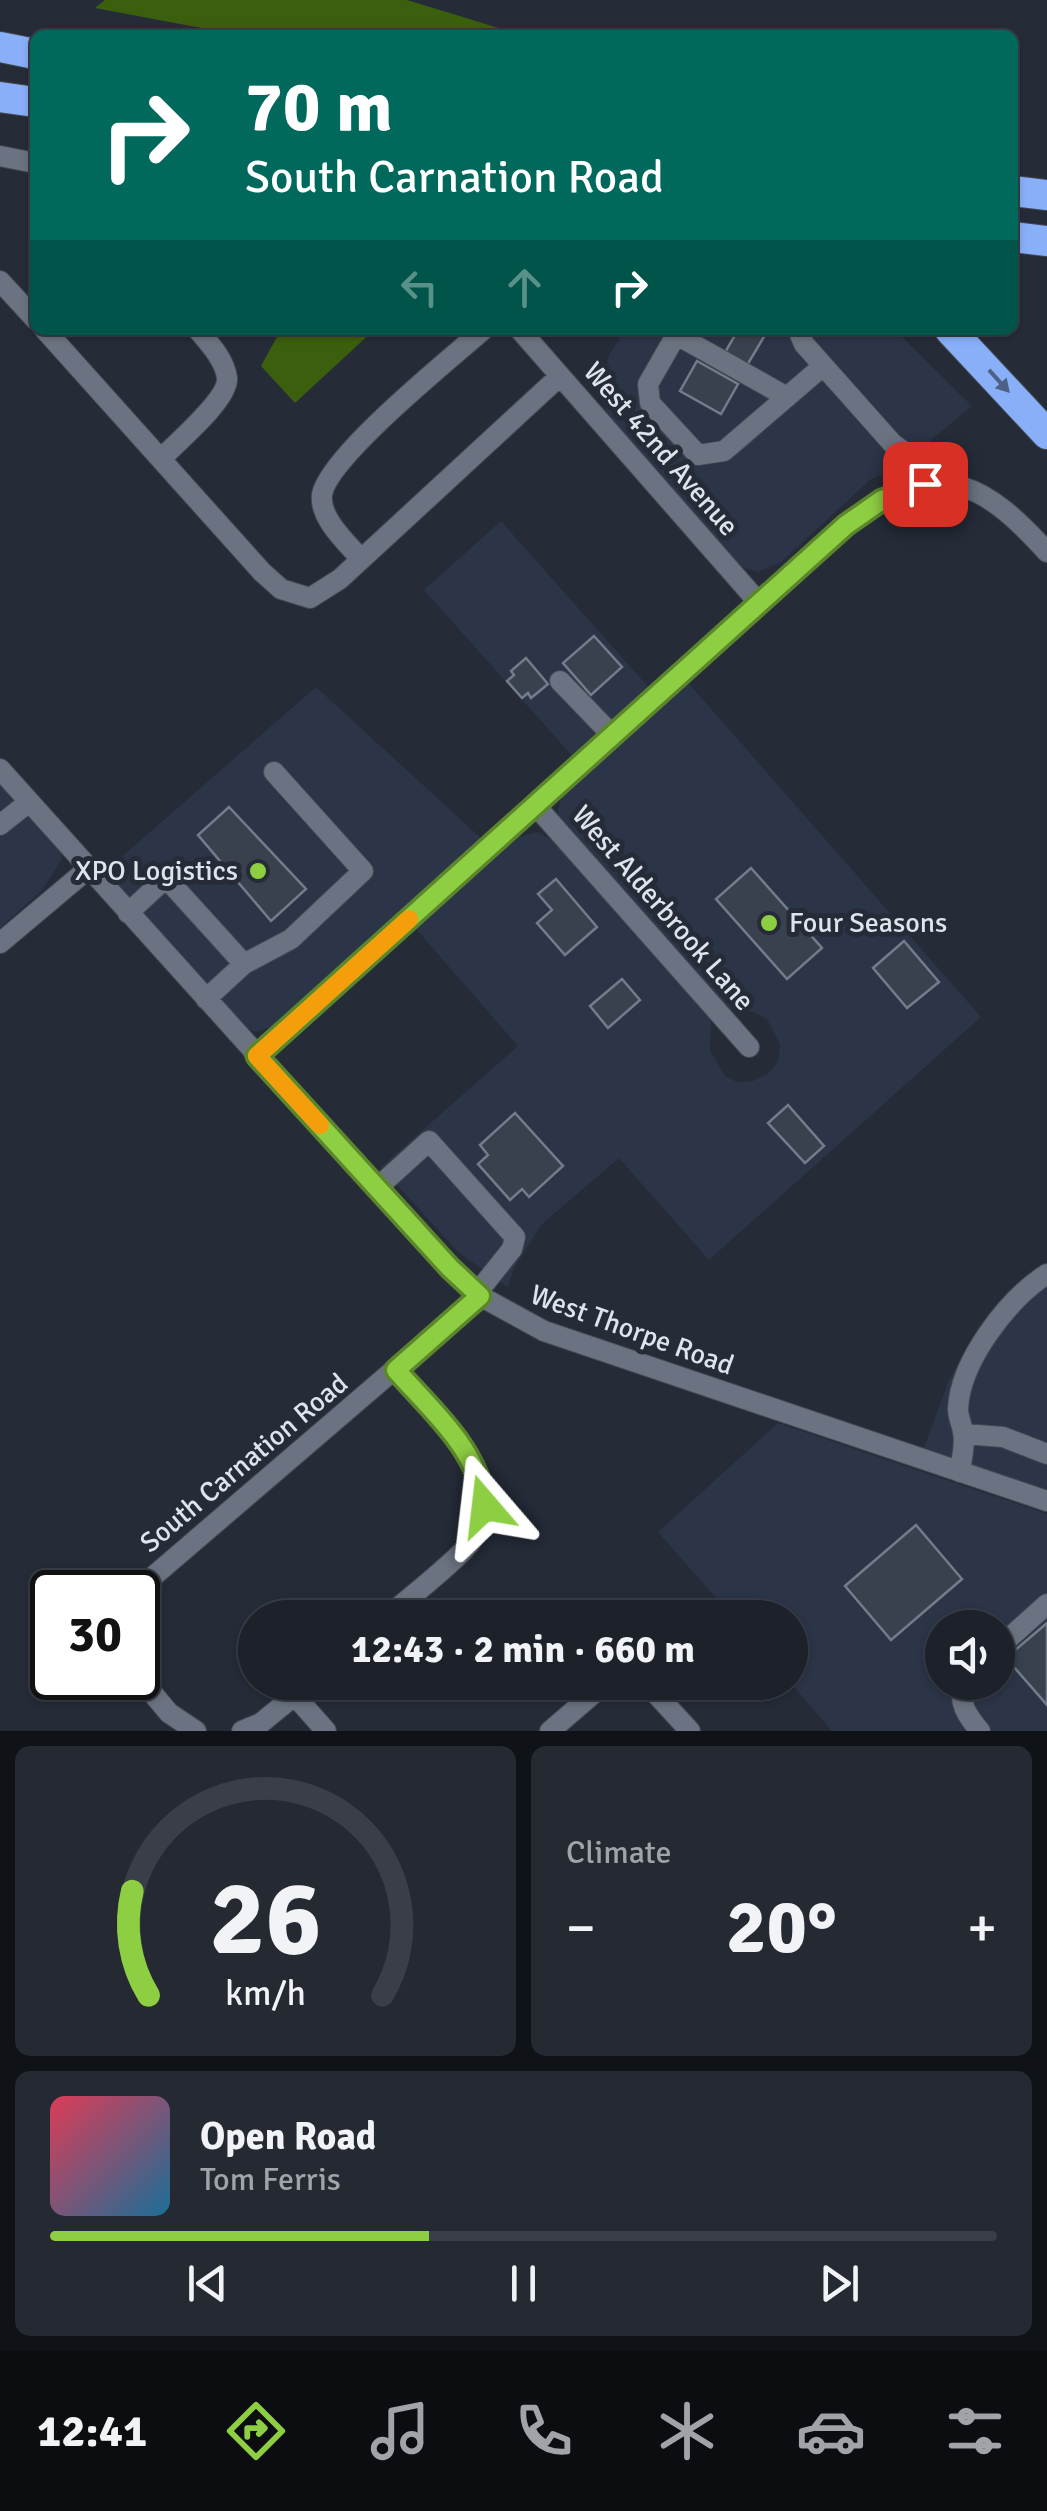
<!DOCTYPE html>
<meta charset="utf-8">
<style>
:root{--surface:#1c212a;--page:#252932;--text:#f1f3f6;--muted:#a0a3a8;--line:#3a3e47;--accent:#8ece43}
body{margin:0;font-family:Signika,sans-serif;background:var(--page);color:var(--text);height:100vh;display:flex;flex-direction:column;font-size:38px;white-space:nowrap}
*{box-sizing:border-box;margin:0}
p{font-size:32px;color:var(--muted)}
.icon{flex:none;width:55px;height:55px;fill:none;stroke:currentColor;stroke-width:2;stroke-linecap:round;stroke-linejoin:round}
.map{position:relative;height:1731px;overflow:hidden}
.side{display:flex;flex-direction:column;gap:15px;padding:15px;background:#0f1217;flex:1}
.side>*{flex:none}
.banner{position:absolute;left:30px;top:30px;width:988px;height:305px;border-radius:15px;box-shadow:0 2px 8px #0004,0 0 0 2px var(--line);background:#00695c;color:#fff;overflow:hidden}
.buttons{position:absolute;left:925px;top:1610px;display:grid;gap:20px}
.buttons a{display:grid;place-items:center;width:90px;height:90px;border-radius:50%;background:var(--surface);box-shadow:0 2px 8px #0004,0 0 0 2px var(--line);font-size:50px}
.speed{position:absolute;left:30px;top:1570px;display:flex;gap:20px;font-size:50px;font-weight:700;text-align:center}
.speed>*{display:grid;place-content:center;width:130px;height:130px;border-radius:50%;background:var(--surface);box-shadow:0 2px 8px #0004,0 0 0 2px var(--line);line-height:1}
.speed .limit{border:5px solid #111;border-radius:15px;background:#fff;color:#111}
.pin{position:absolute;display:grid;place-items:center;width:85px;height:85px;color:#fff;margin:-42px;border-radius:20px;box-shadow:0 5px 15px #0006}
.me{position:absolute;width:110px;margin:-55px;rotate:343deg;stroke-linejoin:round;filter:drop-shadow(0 0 8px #0008)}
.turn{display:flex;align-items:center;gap:35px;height:210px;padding:0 50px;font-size:45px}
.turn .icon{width:130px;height:130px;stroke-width:2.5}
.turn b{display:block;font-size:70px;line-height:85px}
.lanes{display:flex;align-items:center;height:95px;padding:0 50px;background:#0003;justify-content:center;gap:50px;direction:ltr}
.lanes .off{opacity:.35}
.big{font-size:75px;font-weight:700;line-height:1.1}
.side .tile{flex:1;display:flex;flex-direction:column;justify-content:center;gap:15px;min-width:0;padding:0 35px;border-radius:15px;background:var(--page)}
.side .dial{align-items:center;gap:0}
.dial svg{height:260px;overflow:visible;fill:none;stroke:var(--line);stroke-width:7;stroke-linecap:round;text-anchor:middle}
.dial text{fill:var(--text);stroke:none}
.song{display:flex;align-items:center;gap:30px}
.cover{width:120px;height:120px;border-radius:15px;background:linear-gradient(135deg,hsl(350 70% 55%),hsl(200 70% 35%))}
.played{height:10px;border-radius:5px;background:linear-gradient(90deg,var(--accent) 40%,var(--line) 40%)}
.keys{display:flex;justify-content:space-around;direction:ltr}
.heat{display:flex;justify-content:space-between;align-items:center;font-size:55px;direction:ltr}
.side .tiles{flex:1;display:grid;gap:15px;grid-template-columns:1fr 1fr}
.tile:last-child{grid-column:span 2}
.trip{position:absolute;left:238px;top:1600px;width:570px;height:100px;border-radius:50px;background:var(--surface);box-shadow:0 2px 8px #0004,0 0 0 2px var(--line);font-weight:700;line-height:100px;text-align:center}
.menu{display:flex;height:160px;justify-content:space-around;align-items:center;background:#0b0d11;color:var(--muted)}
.menu .icon{width:70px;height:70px}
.menu .on{color:var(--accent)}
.menu b{font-size:45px;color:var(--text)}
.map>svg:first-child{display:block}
.built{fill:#2b3547;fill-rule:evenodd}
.forest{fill:#3c5f0e}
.building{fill:#3a414e;stroke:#747c8b;stroke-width:2.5}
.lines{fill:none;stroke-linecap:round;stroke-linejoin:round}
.minor-casing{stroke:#444a54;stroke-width:22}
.highway-casing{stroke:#444a54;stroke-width:32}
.minor{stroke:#6b7382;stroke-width:20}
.highway{stroke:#88aff8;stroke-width:30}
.oneway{fill:#4d6085}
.route-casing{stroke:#5c862c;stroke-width:25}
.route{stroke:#8ece43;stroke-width:18}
.slow{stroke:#f59e0b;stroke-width:18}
.poi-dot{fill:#8ece43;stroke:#252c38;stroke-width:4}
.labels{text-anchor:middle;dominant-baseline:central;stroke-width:10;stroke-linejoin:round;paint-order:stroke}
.street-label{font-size:28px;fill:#dfe4ec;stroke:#252c38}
.poi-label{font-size:28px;fill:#dfe4ec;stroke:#252c38;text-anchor:end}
</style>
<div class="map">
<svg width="1047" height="1731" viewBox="0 0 1047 1731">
<rect width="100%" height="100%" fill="#252c38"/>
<!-- built -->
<path class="built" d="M 625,330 L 895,330 L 972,406 L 919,450 L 932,463 L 904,467 L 871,479 L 780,563 L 758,572 L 730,563 L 611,423 L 606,411 L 604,375 L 609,355 Z
M 501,521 L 652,691 L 575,759 L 424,590 Z
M 685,679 L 981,1017 L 709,1260 L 619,1158 L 542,1224 L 513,1270 L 508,1287 L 459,1253 L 381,1167 L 518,1046 L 416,929 L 519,837 L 538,832 L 558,844 L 711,1019 L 710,1050 L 725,1076 L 737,1082 L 753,1081 L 769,1073 L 778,1061 L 780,1044 L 767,1019 L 754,1012 L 725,1009 L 563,824 L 558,814 L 562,789 Z
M 316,687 L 483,840 L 278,1025 L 255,1032 L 239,1024 L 102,874 Z
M 0,782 L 60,849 L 62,859 L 43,889 L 0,928 Z
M 1047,1266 L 1047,1494 L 922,1453 L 949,1380 L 969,1345 L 998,1307 Z
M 778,1423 L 1047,1514 L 1047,1731 L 832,1731 L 790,1682 L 790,1618 L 733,1617 L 658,1532 ZM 942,1628 L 998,1628 L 998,1682 L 942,1682 Z"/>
<!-- forest -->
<path class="forest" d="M 105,0 L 407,0 L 521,35 L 239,35 L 95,8 Z
M 277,330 L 374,330 L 295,403 L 261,366 L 278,335 Z"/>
<!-- building -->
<path class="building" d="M 738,330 L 768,330 L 746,367 L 724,354 Z
M 697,361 L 738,384 L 721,414 L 680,391 Z
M 594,636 L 622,667 L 591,695 L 563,663 Z
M 526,658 L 548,684 L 531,698 L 528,693 L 522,698 L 507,681 L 514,675 L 511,671 Z
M 229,807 L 306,889 L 271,921 L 198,835 Z
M 751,868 L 822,948 L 787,979 L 716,899 Z
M 556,879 L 597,927 L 565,955 L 537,923 L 552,910 L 538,894 Z
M 904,941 L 939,982 L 907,1008 L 873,968 Z
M 622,979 L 640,1000 L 608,1028 L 590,1006 Z
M 788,1105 L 824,1146 L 805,1163 L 768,1123 Z
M 515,1113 L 563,1166 L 529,1197 L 522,1189 L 510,1200 L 478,1164 L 488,1155 L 480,1145 Z
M 916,1525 L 962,1579 L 891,1640 L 845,1586 Z
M 1047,1623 L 1047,1705 L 1006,1658 Z"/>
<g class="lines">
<!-- minor casing -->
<g class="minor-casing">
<path id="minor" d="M 0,156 L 35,163
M 0,281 L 35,319
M 45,330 L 262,572 L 281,589 L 310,598 L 340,579 L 560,376
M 520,330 L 760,604
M 679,330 L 648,384 L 650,403 L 698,455 L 724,451 L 823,366
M 798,330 L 804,344 L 892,443 L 942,481
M 675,334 L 787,397
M 162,458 C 178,441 229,399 227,378 C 225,360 209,343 198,330
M 361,559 C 347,543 319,518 322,495 C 327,458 451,358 483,330
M 560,681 L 613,736
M 0,769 L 422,1238 L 480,1296 L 544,1331 L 1047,1501
M 535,805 L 749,1047
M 0,825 L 29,802
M 128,913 L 166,878 L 244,964 L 206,999
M 0,943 L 88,869
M 244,964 L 291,939 L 363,871 L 274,772
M 257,1056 L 864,511 C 945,459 987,486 1047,552
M 377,1188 L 429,1141 L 515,1237 L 512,1249 L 477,1293
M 964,1434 L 1003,1437 L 1047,1454
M 960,1472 C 961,1459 966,1445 963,1432 C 962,1424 958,1418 958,1409 C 960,1361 1008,1299 1047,1274
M 138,1596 L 149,1580 L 480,1296
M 386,1618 C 411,1596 439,1575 463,1551 C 525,1488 436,1417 396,1370
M 998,1648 L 1047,1604
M 138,1676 L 169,1713 L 196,1731
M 645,1682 L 690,1731
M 965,1682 C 956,1701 968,1717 980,1731
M 295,1696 L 326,1731
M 242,1731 L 261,1723 L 311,1682
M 550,1731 L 607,1682"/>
</g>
<!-- highway casing -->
<g class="highway-casing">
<path id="highway" d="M 0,47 L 35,54
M 0,97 L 35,102
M 1012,191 L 1047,195
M 1012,237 L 1047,241
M 950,330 L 1047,434"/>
</g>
<!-- minor -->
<use href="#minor" class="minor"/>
<!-- highway -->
<use href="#highway" class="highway"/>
</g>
<!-- one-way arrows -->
<defs><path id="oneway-solid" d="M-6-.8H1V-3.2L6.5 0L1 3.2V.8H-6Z" transform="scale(2.5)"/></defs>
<use class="oneway" href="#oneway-solid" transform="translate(999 381) rotate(48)"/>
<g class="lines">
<!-- route casing -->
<g class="route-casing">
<path id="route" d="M 485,1506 C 479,1450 432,1411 396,1370 L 480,1296 L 450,1268 L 257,1056 L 846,525 L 882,500 L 925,484"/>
</g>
<!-- route -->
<use href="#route" class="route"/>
<!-- slow -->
<path class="slow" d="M 320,1125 L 257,1056 L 409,919"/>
</g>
<!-- markers -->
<g class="poi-dot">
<circle cx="258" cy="871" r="10"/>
<circle cx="769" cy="923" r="10"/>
</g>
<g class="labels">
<!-- street labels -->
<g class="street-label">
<text transform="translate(661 449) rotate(49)">West 42nd Avenue</text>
<text transform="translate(663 908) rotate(49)">West Alderbrook Lane</text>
<text transform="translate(632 1330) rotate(20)">West Thorpe Road</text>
<text transform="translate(244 1463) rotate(-40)">South Carnation Road</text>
</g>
<!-- poi labels -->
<g class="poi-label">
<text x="238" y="871">XPO Logistics</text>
<text x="789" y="923" text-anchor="start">Four Seasons</text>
</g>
</g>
</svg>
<div class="buttons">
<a><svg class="icon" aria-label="sound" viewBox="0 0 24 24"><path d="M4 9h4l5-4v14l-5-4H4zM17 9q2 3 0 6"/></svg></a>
</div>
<div class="speed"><div class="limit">30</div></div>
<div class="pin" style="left:925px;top:484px;background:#d93025"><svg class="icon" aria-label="arrive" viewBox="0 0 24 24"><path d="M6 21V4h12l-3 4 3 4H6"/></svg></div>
<svg class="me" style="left:485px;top:1506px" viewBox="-20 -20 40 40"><path d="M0-17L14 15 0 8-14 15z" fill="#8ece43" stroke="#fff" stroke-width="4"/></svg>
<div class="trip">12:43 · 2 min · 660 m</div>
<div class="banner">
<div class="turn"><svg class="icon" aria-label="right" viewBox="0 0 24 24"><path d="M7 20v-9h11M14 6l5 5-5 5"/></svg><div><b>70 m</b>South Carnation Road</div></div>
<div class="lanes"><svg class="icon off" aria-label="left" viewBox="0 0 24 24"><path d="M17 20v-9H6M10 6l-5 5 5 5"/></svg><svg class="icon off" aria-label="ahead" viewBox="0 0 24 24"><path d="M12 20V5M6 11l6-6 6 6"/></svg><svg class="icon" aria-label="right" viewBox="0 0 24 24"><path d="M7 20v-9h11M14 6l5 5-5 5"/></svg></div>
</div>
</div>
<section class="side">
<div class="tiles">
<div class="tile dial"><svg viewBox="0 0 100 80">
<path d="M14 69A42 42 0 1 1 86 69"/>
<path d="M14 69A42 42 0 0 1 9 37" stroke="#8ece43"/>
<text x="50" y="56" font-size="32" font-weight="700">26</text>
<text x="50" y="72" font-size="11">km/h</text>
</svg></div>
<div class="tile"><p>Climate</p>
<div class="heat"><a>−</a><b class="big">20°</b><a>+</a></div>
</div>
<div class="tile">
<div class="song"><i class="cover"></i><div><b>Open Road</b><p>Tom Ferris</p></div></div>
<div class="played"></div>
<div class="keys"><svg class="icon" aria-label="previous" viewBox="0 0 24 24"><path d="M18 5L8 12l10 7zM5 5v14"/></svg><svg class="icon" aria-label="pause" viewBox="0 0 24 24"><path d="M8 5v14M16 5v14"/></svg><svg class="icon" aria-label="next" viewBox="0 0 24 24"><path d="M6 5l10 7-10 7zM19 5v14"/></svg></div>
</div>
</div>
</section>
<nav class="menu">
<b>12:41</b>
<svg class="icon on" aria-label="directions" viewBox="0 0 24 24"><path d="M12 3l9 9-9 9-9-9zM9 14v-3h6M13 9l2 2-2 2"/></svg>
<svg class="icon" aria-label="music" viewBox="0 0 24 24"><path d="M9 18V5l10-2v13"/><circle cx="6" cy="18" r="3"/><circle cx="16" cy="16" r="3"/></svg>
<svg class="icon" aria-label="phone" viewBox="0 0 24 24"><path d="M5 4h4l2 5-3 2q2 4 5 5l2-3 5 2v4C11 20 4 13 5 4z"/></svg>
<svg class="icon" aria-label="climate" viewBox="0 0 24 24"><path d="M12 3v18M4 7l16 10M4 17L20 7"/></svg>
<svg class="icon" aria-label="car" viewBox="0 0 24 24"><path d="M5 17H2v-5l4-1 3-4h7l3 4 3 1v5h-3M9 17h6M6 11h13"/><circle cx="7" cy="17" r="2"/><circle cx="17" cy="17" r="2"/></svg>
<svg class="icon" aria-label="filters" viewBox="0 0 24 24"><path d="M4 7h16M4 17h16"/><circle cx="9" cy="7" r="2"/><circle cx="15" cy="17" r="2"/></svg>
</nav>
